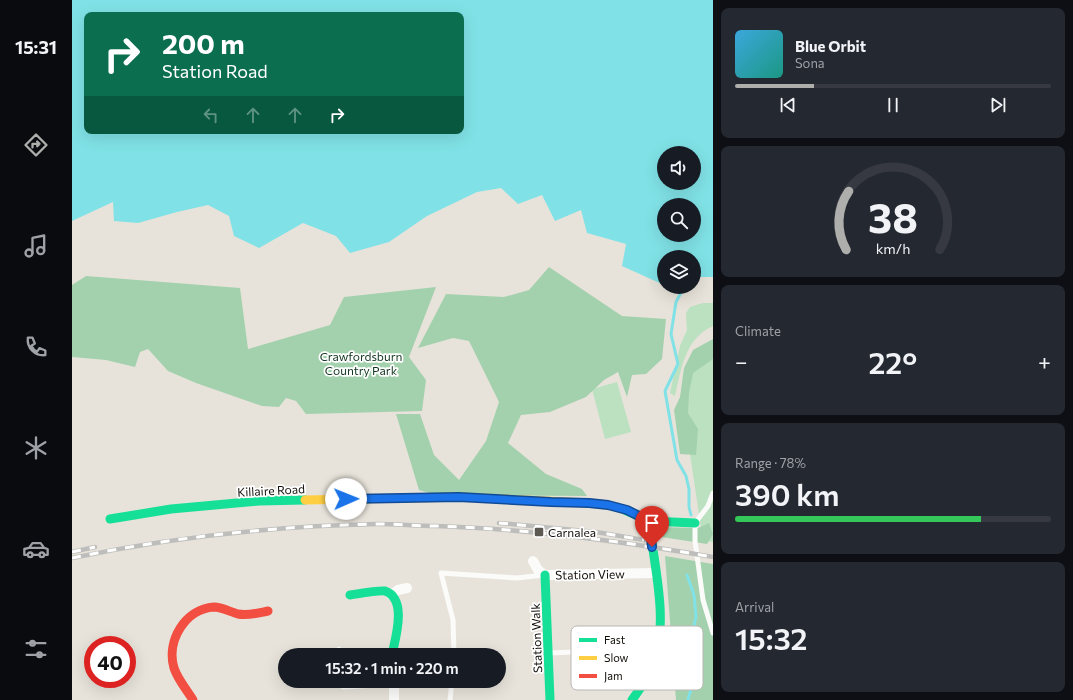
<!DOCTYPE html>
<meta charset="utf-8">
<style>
:root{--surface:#171b24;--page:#242831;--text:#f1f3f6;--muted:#9ea1a6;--line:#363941;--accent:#aeaeac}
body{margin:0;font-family:Commissioner,sans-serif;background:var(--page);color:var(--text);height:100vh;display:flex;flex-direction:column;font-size:15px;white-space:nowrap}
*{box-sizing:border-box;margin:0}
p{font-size:13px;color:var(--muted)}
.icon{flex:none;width:22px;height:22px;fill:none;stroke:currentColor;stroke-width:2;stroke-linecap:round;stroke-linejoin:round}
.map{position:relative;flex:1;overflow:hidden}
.side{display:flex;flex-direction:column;gap:8px;padding:8px;background:#0d0f14;width:360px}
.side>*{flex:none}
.banner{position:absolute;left:12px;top:12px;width:380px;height:122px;border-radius:8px;box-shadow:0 4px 16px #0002;background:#0b6e4f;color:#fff;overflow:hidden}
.controls{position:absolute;left:585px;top:146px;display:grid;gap:8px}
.controls a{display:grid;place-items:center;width:44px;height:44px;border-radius:50%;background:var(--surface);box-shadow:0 4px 16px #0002;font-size:20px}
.speed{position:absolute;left:12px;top:636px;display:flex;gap:8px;font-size:20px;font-weight:700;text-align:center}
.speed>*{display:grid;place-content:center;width:52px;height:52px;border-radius:50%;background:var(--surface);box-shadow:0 4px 16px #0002;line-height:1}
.speed .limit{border:6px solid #d22;background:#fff;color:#111}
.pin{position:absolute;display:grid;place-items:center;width:34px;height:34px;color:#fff;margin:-41px -17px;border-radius:50% 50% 50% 0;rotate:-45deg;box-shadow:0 0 4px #0007}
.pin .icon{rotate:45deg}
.me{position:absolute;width:44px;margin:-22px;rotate:89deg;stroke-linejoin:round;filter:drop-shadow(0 0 3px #0008)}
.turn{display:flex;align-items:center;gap:14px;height:84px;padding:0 12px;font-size:18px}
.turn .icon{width:52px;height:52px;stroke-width:2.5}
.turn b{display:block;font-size:28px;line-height:34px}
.lanes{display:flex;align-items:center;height:38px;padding:0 12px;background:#0003;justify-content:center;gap:20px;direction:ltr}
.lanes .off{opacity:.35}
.big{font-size:30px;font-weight:600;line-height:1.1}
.side .tile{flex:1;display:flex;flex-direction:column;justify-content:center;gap:6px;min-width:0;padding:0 14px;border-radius:8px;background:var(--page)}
.side .dial{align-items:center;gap:0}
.dial svg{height:104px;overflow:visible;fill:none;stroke:var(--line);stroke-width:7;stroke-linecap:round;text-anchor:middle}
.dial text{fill:var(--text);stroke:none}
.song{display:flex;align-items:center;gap:12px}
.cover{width:48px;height:48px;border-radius:6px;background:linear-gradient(135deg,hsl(200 70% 55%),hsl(170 70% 35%))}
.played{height:4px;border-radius:2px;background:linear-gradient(90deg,var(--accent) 25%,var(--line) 25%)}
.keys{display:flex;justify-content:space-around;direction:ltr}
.heat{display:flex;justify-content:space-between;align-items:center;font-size:22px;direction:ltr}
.charge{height:6px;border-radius:3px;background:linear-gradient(90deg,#34c759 78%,var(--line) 0)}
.trip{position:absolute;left:206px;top:648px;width:228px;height:40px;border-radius:20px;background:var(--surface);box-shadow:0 4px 16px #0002;font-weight:600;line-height:40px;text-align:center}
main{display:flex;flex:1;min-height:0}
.tab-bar{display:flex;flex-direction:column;width:72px;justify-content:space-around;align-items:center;background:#090b0e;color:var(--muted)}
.tab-bar .icon{width:28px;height:28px}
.tab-bar .on{color:var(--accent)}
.tab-bar b{font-size:18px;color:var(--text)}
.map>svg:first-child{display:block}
.green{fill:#bbe1c0}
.forest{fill:#a4d1ad}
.water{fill:#80e2e6;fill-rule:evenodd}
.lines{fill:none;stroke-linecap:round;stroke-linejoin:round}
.stream{stroke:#80e2e6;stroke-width:3}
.lane{stroke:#fbfbf9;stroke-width:5}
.street{stroke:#fbfbf9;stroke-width:10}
.fast{stroke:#16e098;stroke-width:9}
.slow{stroke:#ffcf43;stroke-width:9}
.jam{stroke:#f24e42;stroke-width:9}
.rail-casing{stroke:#bdbdbb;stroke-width:4.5}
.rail{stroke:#fff;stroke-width:3;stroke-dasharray:9;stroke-linecap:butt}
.route-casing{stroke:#114b97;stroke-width:10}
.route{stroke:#1a73e8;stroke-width:7}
.poi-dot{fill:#5c5952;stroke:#fff;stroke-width:1.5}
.labels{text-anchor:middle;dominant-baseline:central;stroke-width:3.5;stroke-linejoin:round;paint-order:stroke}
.park-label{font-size:12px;fill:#10341d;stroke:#fff}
.street-label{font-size:12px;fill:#110e09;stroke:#fff}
.poi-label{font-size:12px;fill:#110e09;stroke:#fff;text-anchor:start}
.key{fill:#fff;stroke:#b8b7b5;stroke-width:1}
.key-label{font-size:11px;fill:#110e09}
</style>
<main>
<nav class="tab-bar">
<b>15:31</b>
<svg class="icon on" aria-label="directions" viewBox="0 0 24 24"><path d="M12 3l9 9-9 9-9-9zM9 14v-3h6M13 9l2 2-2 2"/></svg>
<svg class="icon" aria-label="music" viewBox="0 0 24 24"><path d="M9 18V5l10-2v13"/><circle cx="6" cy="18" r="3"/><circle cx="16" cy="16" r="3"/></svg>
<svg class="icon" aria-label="phone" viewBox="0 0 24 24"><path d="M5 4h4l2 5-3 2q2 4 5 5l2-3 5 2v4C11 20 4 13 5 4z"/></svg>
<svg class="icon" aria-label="climate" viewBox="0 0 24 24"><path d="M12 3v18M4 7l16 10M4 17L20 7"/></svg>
<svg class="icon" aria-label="car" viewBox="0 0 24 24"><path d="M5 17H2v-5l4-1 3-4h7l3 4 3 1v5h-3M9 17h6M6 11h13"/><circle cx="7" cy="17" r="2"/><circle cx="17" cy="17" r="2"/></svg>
<svg class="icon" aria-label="filters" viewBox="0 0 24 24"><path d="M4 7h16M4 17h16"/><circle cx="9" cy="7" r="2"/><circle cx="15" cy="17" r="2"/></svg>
</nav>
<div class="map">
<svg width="641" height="700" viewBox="0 0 641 700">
<rect width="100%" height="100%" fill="#e7e3da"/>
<!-- green -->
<path class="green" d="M 631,303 L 641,303 L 641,326 C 613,338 609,370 603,396 L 598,393 L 608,346 L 615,330 L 614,313 L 618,307 Z
M 641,344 L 641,542 L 631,541 L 612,414 L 624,351 Z
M 545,382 L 559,432 L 533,439 L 520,389 Z"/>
<!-- forest -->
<path class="forest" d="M 477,267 L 550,316 L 594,319 L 590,359 L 574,374 L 560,375 L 555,397 L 546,372 L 532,380 L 514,397 L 478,412 L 449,415 L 436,443 L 474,474 L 510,489 L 515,496 L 364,495 L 347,490 L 324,414 L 348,414 L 362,455 L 387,480 L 414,441 L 427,402 L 397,341 L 381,338 L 346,348 L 374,294 L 432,297 L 457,290 Z
M 14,276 L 168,288 L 176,349 L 258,325 L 272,297 L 364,287 L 337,357 L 354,380 L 350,411 L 234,414 L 224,401 L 214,398 L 207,407 L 190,406 L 124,383 L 96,371 L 76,349 L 68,352 L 63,367 L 34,360 L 0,357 L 0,285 Z
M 641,339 L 641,359 L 621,373 L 617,393 L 616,413 L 626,429 L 624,455 L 608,454 L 602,410 L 608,397 L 612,368 L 621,350 Z
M 637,523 L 641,534 L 635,544 L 583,536 L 583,527 L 626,528 Z
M 593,556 L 641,564 L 641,700 L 604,700 Z"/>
<!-- water -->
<path class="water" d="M 0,0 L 641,0 L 641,277 L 622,277 L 622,257 L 592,257 L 592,285 L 550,266 L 554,244 L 515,233 L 509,210 L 483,221 L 470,195 L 446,204 L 429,188 L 405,192 L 355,216 L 317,242 L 278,253 L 264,236 L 231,223 L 187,248 L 162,236 L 157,216 L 136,205 L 105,212 L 66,223 L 42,221 L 41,202 L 0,221 ZM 15,15 L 389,15 L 389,131 L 15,131 ZM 592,153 L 622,153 L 622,183 L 592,183 ZM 592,205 L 622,205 L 622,235 L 592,235 Z"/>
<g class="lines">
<!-- stream -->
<path class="stream" d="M 612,287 L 604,302 L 599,334 L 606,364 L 593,391 L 605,460 L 614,476 L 617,489 L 617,507 L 619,515
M 615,575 L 622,595 L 624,616 L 620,636 L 623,660 L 621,681 L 616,700"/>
<!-- lane -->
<path class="lane" d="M 641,493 L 636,506 L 623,523 L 623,541 L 631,600 L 641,633
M 267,649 L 268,655
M 477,653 L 527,651 L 538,638
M 382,655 L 381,620 L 369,573 L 445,578 L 472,575
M 271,681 L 271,687 L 322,684
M 378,700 L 380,681"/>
<!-- street -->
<path class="street" d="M 461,561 L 466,570 L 473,575 L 583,573
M 319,595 L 326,590 L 335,588
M 322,681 L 322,700"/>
<!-- fast -->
<path class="fast" d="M 550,509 L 577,521 L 623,523
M 38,519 L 99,509 L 187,501 L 233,500
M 473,575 L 478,700
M 278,595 C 285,594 307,590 313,591 C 336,599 323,639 320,655
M 560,700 C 569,688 578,675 583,660 C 596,618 582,565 577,521"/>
<!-- slow -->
<path class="slow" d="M 233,500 L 387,497 L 517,503 L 536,505 L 550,509"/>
<!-- jam -->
<path class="jam" d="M 121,700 C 115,690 106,680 102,668 C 94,641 113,609 142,607 C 150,607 158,612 166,614 C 176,616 186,613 196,611"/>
<!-- rail casing -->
<g class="rail-casing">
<path id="rail" d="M 427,523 L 524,532 L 572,540
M 0,552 L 23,547
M 0,558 C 101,537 203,526 306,524 C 325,524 345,526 364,526 C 457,529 549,541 641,557"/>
</g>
<!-- rail -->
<use href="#rail" class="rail"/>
</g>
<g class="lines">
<!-- route casing -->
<g class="route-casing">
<path id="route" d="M 274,499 L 387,497 L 479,502 L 517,503 L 536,505 L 555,510 L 577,521 L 580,547"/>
</g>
<!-- route -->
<use href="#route" class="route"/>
</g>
<!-- markers -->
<rect class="poi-dot" x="462" y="527" width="10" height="10" rx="2"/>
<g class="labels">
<!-- park labels -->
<g class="park-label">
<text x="289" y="356">Crawfordsburn<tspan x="289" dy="14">Country Park</tspan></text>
</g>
<!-- street labels -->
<g class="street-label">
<text transform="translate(199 490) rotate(-3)">Killaire Road</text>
<text transform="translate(518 574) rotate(-1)">Station View</text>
<text transform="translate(464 638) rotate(-92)">Station Walk</text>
</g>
<!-- poi labels -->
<g class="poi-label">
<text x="476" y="532">Carnalea</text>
</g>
</g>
<!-- legend -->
<rect x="499" y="626" width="132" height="64" rx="6" class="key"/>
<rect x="507" y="638" width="18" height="4" fill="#16e098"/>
<rect x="507" y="656" width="18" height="4" fill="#ffcf43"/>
<rect x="507" y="674" width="18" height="4" fill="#f24e42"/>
<g class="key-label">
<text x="532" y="644">Fast</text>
<text x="532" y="662">Slow</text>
<text x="532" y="680">Jam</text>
</g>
</svg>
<div class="controls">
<a><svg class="icon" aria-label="sound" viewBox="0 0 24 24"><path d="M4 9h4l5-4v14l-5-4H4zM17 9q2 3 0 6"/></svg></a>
<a><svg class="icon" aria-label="search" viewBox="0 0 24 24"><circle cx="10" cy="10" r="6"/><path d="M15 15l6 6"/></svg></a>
<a><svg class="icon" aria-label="layers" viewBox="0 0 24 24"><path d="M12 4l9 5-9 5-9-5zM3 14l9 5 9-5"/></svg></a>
</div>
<div class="speed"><div class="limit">40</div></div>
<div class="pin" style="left:580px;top:547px;background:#d93025"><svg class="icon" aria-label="arrive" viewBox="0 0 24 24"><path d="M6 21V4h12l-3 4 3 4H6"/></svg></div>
<svg class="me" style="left:274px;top:499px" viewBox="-20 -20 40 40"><circle r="19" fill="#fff"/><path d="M0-13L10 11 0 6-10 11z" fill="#1a73e8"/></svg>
<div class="trip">15:32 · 1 min · 220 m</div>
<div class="banner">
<div class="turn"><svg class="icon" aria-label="right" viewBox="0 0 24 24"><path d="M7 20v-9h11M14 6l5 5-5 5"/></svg><div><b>200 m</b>Station Road</div></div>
<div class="lanes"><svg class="icon off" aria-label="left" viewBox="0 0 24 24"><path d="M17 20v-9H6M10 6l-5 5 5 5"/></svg><svg class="icon off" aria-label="ahead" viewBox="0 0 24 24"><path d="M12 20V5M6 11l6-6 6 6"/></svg><svg class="icon off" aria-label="ahead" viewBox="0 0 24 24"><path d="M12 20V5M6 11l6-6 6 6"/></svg><svg class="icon" aria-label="right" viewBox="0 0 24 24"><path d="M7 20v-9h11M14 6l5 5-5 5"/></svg></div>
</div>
</div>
<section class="side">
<div class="tile">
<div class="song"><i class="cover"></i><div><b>Blue Orbit</b><p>Sona</p></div></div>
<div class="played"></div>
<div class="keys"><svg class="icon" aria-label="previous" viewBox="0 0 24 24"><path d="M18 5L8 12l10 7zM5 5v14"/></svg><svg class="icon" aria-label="pause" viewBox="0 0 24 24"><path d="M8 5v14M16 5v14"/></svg><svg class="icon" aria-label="next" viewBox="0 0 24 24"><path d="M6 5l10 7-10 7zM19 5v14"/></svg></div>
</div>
<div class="tile dial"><svg viewBox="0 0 100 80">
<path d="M14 69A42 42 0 1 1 86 69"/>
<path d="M14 69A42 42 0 0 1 16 24" stroke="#aeaeac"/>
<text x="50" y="56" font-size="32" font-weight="700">38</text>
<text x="50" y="72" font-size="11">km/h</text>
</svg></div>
<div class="tile"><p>Climate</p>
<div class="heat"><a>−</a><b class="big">22°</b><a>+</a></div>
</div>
<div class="tile"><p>Range · 78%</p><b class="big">390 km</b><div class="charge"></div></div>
<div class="tile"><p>Arrival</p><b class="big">15:32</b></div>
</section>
</main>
